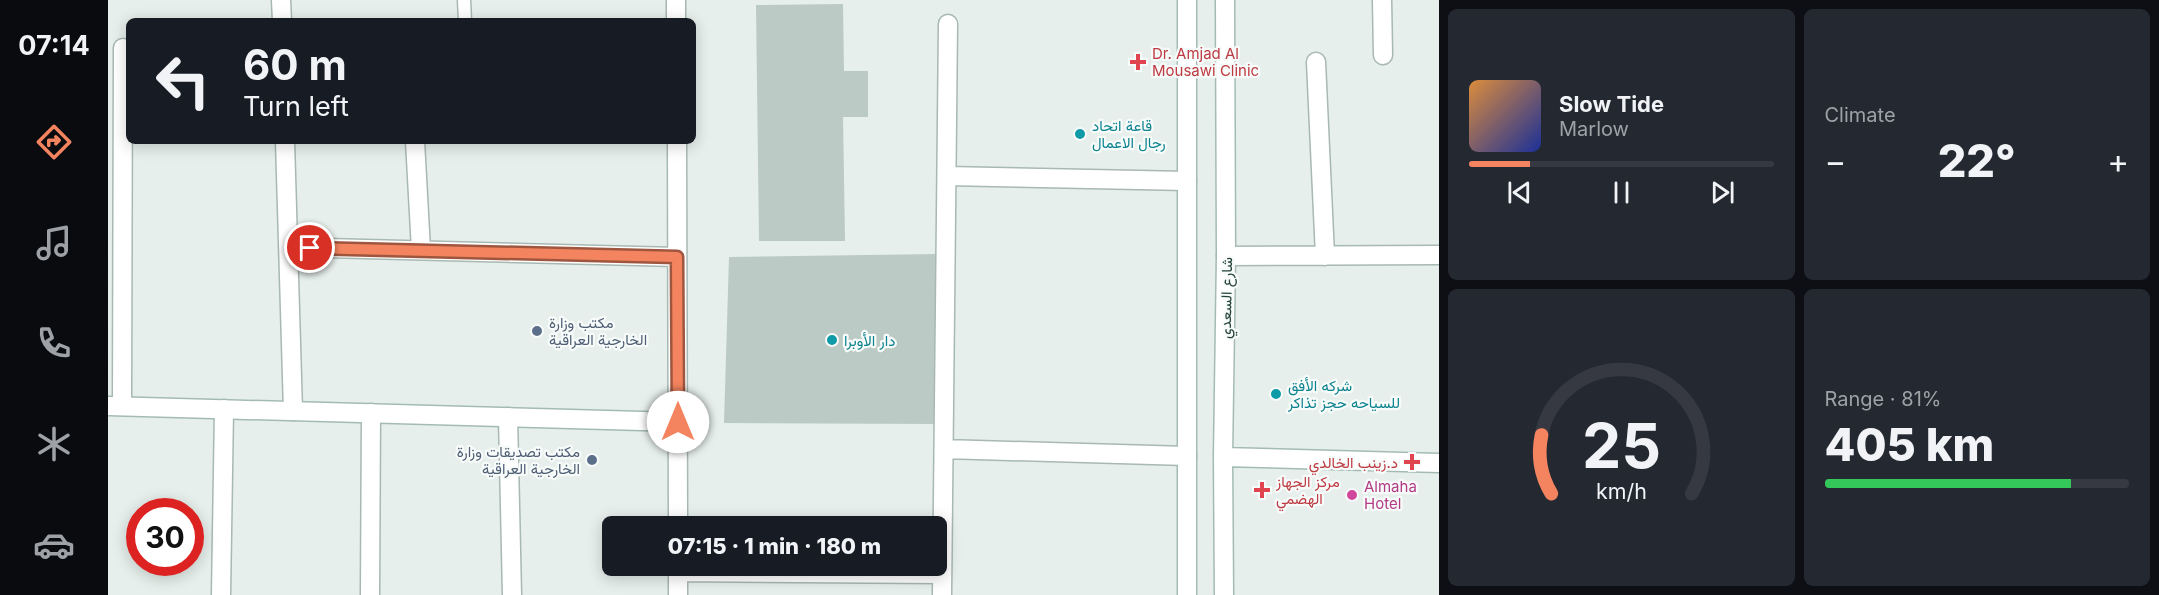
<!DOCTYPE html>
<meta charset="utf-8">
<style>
:root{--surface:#171b24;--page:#242831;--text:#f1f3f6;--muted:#9ea1a6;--line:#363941;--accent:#f4845f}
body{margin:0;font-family:Inter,Vazirmatn,sans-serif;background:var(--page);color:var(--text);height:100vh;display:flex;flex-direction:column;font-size:22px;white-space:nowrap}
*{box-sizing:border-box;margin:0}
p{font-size:20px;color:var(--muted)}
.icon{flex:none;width:33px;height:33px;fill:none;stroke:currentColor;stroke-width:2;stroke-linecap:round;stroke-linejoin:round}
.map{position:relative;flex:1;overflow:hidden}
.details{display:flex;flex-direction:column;gap:9px;padding:9px;background:#0d0f14;width:720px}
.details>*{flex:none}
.hud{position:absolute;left:18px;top:18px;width:570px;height:126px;border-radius:9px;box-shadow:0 3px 15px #0003;background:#171b24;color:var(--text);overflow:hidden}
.speed{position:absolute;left:18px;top:498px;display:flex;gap:12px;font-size:30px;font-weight:700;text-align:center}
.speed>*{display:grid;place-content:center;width:78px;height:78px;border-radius:50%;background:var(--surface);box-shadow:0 3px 15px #0003;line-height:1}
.speed .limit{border:9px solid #d22;background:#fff;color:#111}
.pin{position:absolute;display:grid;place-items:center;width:51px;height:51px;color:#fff;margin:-26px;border:3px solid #fff;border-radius:50%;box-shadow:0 2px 6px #0007}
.me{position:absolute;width:66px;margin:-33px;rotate:0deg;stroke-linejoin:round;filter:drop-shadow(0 0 4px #0008)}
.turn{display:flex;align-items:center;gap:21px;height:126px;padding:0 18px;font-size:27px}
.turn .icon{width:78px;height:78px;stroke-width:2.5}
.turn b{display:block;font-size:42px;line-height:51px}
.big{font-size:45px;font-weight:800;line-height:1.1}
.details .card{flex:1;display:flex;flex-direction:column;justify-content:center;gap:9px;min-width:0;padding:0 21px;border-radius:9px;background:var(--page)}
.details .dial{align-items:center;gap:0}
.dial svg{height:156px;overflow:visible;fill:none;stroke:var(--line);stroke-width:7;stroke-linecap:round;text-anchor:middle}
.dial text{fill:var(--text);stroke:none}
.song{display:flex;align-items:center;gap:18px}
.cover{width:72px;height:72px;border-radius:9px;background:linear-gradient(135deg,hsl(30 70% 55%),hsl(230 70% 35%))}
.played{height:6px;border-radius:3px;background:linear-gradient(90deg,var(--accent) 20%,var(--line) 20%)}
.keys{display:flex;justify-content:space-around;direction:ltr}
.heat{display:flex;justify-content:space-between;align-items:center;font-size:33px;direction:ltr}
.charge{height:9px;border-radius:4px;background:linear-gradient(90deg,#34c759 81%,var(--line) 0)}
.details .tiles{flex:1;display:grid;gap:9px;grid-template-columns:repeat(2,1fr)}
.trip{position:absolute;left:494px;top:516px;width:345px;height:60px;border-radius:9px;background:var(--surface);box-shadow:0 3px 15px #0003;font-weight:800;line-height:60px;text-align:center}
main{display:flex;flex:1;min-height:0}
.dock{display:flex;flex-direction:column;width:108px;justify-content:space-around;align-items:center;background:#090b0e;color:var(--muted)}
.dock .icon{width:42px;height:42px}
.dock .on{color:var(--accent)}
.dock b{font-size:27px;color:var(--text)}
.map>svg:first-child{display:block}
.building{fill:#bbcac4}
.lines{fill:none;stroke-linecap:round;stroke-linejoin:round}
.lane-casing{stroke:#a8b8b2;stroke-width:15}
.street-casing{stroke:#a8b8b2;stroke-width:21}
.secondary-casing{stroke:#a4bbb3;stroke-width:21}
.lane{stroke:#fff;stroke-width:12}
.street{stroke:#fff;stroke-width:18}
.secondary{stroke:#fff;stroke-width:18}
.route-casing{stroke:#9f563e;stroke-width:15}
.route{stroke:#f4845f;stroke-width:10}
.health-dot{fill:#e0444e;stroke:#f7fbf9;stroke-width:2}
.culture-dot{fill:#0f9aa8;stroke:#f7fbf9;stroke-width:2}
.service-dot{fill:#5c6f8a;stroke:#f7fbf9;stroke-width:2}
.hotel-dot{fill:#d1479c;stroke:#f7fbf9;stroke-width:2}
.labels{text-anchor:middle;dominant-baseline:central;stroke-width:4.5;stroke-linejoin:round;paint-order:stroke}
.health-label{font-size:15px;fill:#be3a42;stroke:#f7fbf9;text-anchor:start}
.culture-label{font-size:15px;fill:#0d838f;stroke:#f7fbf9;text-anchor:start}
.street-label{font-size:15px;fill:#24423a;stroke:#f7fbf9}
.service-label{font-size:15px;fill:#4e5e75;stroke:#f7fbf9;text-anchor:start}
.hotel-label{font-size:15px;fill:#b23c85;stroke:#f7fbf9;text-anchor:start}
</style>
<main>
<nav class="dock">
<b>07:14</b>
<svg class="icon on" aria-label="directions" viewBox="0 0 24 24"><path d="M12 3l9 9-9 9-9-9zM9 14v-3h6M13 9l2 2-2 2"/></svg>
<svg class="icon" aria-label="music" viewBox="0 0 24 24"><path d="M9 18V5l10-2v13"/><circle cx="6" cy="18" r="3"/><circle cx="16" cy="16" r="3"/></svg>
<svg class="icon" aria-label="phone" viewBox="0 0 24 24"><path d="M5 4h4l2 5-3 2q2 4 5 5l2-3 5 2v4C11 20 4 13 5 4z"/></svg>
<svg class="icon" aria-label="climate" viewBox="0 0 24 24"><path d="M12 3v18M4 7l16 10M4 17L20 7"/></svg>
<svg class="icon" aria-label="car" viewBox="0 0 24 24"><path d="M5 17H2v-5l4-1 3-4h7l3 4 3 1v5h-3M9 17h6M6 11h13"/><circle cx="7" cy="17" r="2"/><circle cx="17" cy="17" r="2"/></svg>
</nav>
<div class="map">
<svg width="1331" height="595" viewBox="0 0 1331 595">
<rect width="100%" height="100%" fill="#e6efeb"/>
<!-- building -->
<path class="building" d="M 735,4 L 736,71 L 760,71 L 760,117 L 735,117 L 737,241 L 651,241 L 648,5 Z
M 829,254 L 830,424 L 616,423 L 621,257 Z"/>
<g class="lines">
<!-- lane casing -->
<g class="lane-casing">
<path id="lane" d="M 356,0 L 357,21"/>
</g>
<!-- street casing -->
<g class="street-casing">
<path id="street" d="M 173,0 L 174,21
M 568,0 L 568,21
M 1274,0 L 1275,55
M 1208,62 L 1217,256
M 177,141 L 185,411
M 307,141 L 313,250
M 569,141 L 570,526
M 839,176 L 1079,181
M 180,247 L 569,257
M 1118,256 L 1331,255
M 14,406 L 15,48
M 400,417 L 404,595
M 836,449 L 1079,456
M 570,566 L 570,595
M 570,572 L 834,574
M 113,595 L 116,409
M 262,595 L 263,413
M 834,595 L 840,24"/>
</g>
<!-- secondary casing -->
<g class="secondary-casing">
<path id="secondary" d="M 1079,0 L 1079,595
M 0,406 L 570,422
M 1115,457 L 1331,463
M 1116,595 L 1115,457 L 1118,256 L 1117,0"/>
</g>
<!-- lane -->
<use href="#lane" class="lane"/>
<!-- street -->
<use href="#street" class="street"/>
<!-- secondary -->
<use href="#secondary" class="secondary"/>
</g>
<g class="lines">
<!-- route casing -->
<g class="route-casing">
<path id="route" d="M 202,248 L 569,257 L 570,422"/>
</g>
<!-- route -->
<use href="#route" class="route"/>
</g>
<!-- markers -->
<g class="health-dot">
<path d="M1027 53h6v6h6v6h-6v6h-6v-6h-6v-6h6z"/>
<path d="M1301 453h6v6h6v6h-6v6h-6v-6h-6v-6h6z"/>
<path d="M1151 481h6v6h6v6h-6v6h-6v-6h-6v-6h6z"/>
</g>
<g class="culture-dot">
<circle cx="972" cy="134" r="6"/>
<circle cx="724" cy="340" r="6"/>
<circle cx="1168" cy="394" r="6"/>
</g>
<g class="service-dot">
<circle cx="429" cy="331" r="6"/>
<circle cx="484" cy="460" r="6"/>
</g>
<circle class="hotel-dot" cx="1244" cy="495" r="6"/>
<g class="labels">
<!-- health labels -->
<g class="health-label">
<text x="1044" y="53">Dr. Amjad Al<tspan x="1044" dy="17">Mousawi Clinic</tspan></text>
<text x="1290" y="462" text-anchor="end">د.زينب الخالدي</text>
<text x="1168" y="481">مركز الجهاز<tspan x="1168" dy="17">الهضمي</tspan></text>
</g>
<!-- culture labels -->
<g class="culture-label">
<text x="984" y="125">قاعة اتحاد<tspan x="984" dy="17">رجال الاعمال</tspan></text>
<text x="736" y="340">دار الأوبرا</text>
<text x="1180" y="385">شركه الأفق<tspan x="1180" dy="17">للسياحه حجز تذاكر</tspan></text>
</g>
<!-- street labels -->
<g class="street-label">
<text transform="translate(1118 298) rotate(-89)">شارع السعدي</text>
</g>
<!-- service labels -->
<g class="service-label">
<text x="441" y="322">مكتب وزارة<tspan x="441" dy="17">الخارجية العراقية</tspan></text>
<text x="472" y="451" text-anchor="end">مكتب تصديقات وزارة<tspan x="472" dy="17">الخارجية العراقية</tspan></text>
</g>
<!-- hotel labels -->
<g class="hotel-label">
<text x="1256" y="486">Almaha<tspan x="1256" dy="17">Hotel</tspan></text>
</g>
</g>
</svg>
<div class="speed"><div class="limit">30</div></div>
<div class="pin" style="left:202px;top:248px;background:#d93025"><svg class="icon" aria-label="arrive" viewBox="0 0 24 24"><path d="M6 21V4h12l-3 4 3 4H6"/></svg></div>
<svg class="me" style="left:570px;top:422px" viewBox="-20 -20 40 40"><circle r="19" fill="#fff"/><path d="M0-13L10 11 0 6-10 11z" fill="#f4845f"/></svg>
<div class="trip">07:15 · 1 min · 180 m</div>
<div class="hud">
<div class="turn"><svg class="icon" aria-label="left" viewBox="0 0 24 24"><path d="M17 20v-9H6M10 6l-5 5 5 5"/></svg><div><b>60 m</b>Turn left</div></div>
</div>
</div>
<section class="details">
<div class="tiles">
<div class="card">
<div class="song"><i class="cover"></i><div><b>Slow Tide</b><p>Marlow</p></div></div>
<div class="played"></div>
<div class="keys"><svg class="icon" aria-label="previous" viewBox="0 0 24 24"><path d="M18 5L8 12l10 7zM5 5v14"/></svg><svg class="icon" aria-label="pause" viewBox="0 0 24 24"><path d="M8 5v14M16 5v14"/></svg><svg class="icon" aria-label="next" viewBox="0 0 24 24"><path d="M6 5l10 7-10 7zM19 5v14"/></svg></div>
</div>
<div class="card"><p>Climate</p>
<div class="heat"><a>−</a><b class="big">22°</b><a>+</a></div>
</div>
<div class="card dial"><svg viewBox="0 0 100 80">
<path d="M14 69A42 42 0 1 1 86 69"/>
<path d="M14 69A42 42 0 0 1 9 39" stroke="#f4845f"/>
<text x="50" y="56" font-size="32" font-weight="700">25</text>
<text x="50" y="72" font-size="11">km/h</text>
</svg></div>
<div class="card"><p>Range · 81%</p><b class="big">405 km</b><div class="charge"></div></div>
</div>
</section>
</main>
